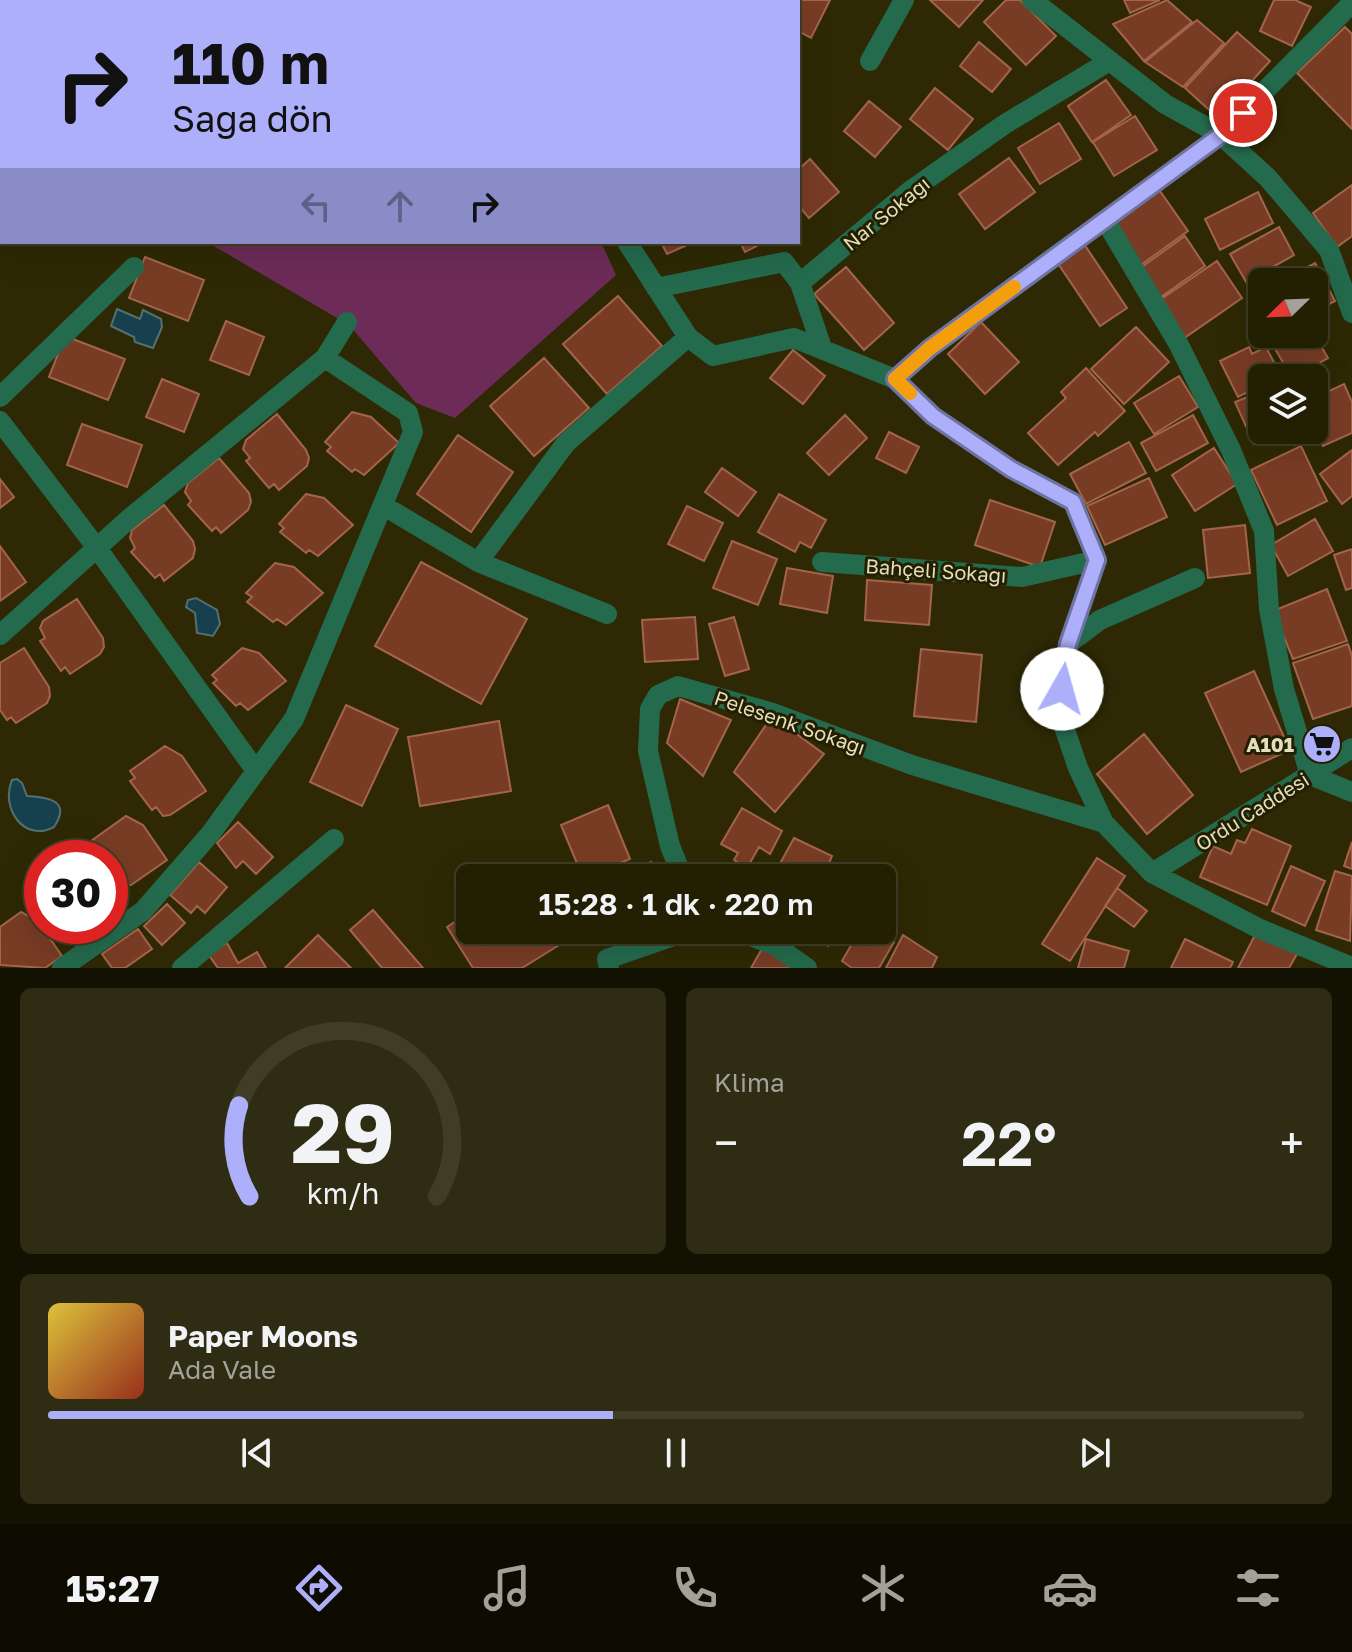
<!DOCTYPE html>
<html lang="tr">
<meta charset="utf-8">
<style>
:root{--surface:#221f03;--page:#2e2c12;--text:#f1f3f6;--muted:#a2a29a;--line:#3f3d25;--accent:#adaffb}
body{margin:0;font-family:"Golos Text",sans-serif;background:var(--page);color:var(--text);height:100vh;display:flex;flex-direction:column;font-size:30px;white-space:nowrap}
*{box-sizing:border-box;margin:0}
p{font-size:26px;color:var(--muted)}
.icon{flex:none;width:44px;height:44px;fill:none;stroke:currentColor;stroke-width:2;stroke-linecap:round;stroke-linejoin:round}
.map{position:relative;height:968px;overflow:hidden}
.drawer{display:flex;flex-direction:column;gap:20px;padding:20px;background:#131102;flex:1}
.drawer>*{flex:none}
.hud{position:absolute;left:0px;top:0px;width:800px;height:244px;box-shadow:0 8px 32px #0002,0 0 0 2px var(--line);background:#adaffb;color:#111;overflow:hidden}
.needle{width:52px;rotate:247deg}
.buttons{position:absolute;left:1248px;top:268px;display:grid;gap:16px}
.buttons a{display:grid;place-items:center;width:80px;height:80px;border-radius:12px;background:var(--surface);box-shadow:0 8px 32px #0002,0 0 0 2px var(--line);font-size:40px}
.speed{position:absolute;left:24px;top:840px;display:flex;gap:16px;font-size:40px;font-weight:700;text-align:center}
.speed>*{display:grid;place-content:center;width:104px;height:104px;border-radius:50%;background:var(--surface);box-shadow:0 8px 32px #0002,0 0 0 2px var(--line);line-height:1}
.speed .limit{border:12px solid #d22;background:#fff;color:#111}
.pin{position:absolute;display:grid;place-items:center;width:68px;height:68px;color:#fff;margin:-34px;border:4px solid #fff;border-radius:50%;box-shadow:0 2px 8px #0007}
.me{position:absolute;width:88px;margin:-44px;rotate:7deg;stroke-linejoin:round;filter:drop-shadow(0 0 6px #0008)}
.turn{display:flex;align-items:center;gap:28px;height:168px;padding:0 40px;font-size:36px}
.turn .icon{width:104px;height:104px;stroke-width:2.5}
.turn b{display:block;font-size:56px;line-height:68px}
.lanes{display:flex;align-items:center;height:76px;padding:0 40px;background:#0003;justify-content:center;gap:40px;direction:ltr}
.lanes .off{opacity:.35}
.big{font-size:60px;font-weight:600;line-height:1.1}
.drawer .tile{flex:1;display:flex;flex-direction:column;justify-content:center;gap:12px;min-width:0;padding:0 28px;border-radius:12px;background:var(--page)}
.drawer .dial{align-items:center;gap:0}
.dial svg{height:208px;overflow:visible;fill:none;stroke:var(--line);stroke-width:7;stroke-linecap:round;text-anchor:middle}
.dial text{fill:var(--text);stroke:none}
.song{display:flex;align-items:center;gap:24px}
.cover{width:96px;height:96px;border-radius:12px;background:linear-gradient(135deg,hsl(50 70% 55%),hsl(10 70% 35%))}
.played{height:8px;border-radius:4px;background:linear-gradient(90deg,var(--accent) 45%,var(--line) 45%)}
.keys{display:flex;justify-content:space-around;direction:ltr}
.heat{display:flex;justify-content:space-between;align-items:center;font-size:44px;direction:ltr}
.drawer .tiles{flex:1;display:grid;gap:20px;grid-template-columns:1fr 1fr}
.tile:last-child{grid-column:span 2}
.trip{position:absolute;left:456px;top:864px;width:440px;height:80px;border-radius:12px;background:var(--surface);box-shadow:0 8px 32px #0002,0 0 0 2px var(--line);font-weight:600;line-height:80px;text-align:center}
.tab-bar{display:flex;height:128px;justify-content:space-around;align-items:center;background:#0e0c01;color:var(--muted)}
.tab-bar .icon{width:56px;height:56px}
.tab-bar .current{color:var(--accent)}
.tab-bar b{font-size:36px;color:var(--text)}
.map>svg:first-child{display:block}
.green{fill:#6d2c57}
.water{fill:#16404d;stroke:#54706f;stroke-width:2}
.building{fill:#783c24;stroke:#a3644b;stroke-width:2}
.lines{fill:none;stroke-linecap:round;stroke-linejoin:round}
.minor{stroke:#246a4d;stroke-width:20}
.tertiary{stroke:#246a4d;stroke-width:20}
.route-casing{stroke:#7072a3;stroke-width:20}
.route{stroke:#adaffb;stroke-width:14}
.slow{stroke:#f59e0b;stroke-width:14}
.labels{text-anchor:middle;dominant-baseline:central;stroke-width:6;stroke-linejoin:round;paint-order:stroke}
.street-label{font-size:20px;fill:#e3dfbd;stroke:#241f00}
.poi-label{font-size:20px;font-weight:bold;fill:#e3dfbd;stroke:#241f00;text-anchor:end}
</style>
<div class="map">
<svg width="1352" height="968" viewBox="0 0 1352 968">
<rect width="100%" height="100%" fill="#2e2904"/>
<!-- green -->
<path class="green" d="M 207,242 L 601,242 L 616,275 L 455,418 L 416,403 L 349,325 Z"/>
<!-- water -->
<path class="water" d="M 117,309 L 140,319 L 143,310 L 161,319 L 162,327 L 153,348 L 135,342 L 134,337 L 111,326 Z
M 196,598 L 217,610 L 220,624 L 213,636 L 197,633 L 195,613 L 186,607 L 188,600 Z
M 17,779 L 22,783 L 27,796 C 47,797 72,800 54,827 C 24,843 0,808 12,780 Z"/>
<!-- building -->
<path class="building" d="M 737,0 L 830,0 L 811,38 L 798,31 L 798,2 Z
M 930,0 L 983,0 L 959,27 Z
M 1006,0 L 1020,0 L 1056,36 L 1026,65 L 984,22 Z
M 1124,0 L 1160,0 L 1130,13 Z
M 1167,0 L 1192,22 L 1144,61 L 1113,24 Z
M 1274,0 L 1295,0 L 1311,7 L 1292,46 L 1260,31 Z
M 1197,20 L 1224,43 L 1183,87 L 1145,62 Z
M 1345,27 L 1352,34 L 1352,129 L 1297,73 Z
M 1237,32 L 1270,61 L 1218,118 L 1185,88 Z
M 979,42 L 1011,69 L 992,92 L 960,66 Z
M 1106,80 L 1131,115 L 1092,142 L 1068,106 Z
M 935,88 L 973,119 L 948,150 L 910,119 Z
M 869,101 L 901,127 L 875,157 L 844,131 Z
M 1135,116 L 1157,150 L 1114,176 L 1093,142 Z
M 1059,123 L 1081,159 L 1040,184 L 1018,148 Z
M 1009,158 L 1035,192 L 985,229 L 959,194 Z
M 810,159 L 839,192 L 809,218 L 798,205 L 798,170 Z
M 1352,185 L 1352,236 L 1337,247 L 1313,213 Z
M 1160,191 L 1188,231 L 1138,267 L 1109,227 Z
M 1258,192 L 1273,223 L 1220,250 L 1205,219 Z
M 1279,227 L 1294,255 L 1246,282 L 1230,254 Z
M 1185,236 L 1205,266 L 1158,299 L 1139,269 Z
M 661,242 L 694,242 L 667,254 Z
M 740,242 L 765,242 L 745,252 Z
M 1084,244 L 1127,308 L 1100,326 L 1057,262 Z
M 145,257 L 204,280 L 188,321 L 129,298 Z
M 1217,261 L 1242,298 L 1180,341 L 1154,304 Z
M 1315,263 L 1335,301 L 1314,312 L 1314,282 L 1279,282 Z
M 846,267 L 894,323 L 864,350 L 814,294 Z
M 1262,291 L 1262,315 L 1252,297 Z
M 618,296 L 662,346 L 607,394 L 563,344 Z
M 226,321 L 264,337 L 249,375 L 210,360 Z
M 981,322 L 1019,362 L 985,394 L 948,354 Z
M 1136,327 L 1169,362 L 1124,404 L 1091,369 Z
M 1297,334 L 1314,334 L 1328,358 L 1292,378 L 1274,347 Z
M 65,336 L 125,359 L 108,400 L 49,377 Z
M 1249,347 L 1252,354 L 1266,347 L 1281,376 L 1262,378 L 1262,385 L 1238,397 L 1220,361 Z
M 793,350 L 825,376 L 803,404 L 770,378 Z
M 544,358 L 589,408 L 534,456 L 490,406 Z
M 1086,368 L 1125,411 L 1098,436 L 1095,432 L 1058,465 L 1028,433 L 1066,398 L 1061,392 Z
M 1179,376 L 1198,407 L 1154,434 L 1134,403 Z
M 162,379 L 199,394 L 184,432 L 146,417 Z
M 1344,384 L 1352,402 L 1352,433 L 1323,446 L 1314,427 L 1314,398 Z
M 1262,391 L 1262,430 L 1287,430 L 1254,444 L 1235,402 Z
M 352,412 L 371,417 L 399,443 L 364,475 L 355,469 L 352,472 L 327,451 L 331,447 L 325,442 Z
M 277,414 L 306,450 L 309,458 L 307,466 L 279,490 L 274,484 L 269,488 L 246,461 L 250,458 L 243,449 L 246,440 Z
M 845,415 L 867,438 L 829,475 L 807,453 Z
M 1193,415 L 1208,443 L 1156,471 L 1141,443 Z
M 82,424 L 142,445 L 127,487 L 67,465 Z
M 889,432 L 919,447 L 906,473 L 876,458 Z
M 458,435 L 513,472 L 471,532 L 417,494 Z
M 1129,442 L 1146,473 L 1086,504 L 1070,474 Z
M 1301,446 L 1327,501 L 1277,525 L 1251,470 Z
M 1214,448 L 1237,484 L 1195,511 L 1172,475 Z
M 1352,450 L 1352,496 L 1342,504 L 1320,474 Z
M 219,458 L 249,493 L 251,502 L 248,510 L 221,533 L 216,527 L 212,531 L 188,505 L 191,501 L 185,492 L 188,483 Z
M 722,468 L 756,492 L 738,516 L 705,492 Z
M 1149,478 L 1167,517 L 1105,545 L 1087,506 Z
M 0,479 L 14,497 L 0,508 Z
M 306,494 L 324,498 L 353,525 L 318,556 L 309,550 L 306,553 L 280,532 L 284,528 L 279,524 Z
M 779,494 L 826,520 L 811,548 L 800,542 L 795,552 L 758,532 Z
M 990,500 L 1055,522 L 1040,567 L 975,545 Z
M 164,505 L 193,541 L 195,549 L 193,558 L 164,581 L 160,574 L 155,578 L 131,552 L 135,548 L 130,538 L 132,530 Z
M 687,506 L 723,523 L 704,561 L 668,544 Z
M 1315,519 L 1333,551 L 1288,576 L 1271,545 Z
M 1245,525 L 1250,573 L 1208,578 L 1203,530 Z
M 732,541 L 777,559 L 758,605 L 713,588 Z
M 0,546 L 26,582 L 0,601 Z
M 1352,549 L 1352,588 L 1346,590 L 1334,555 Z
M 421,562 L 527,619 L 481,704 L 375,646 Z
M 275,563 L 294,567 L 323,593 L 286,625 L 277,619 L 273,622 L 247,602 L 252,597 L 246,593 Z
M 787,568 L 833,576 L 827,613 L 780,604 Z
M 867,580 L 932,585 L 929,625 L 865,620 Z
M 1327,589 L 1347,641 L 1293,659 L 1273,611 Z
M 77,599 L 103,638 L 104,647 L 100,654 L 70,674 L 65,667 L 61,671 L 40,641 L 45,638 L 40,628 L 43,621 Z
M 695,617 L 698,659 L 645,662 L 642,620 Z
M 734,617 L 749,669 L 725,676 L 709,624 Z
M 1348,644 L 1352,656 L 1352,706 L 1313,719 L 1293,663 Z
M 24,648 L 49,687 L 50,696 L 47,703 L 16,723 L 11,717 L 7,720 L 0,710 L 0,663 Z
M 242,648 L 259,653 L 286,681 L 248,710 L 240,703 L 236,706 L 213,683 L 217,680 L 212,675 Z
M 921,649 L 982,655 L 976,722 L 914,716 Z
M 1254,671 L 1290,750 L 1241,772 L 1205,693 Z
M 680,699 L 731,720 L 703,776 L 667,743 Z
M 346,705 L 398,729 L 362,806 L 310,782 Z
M 772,716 L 824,754 L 775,812 L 734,772 Z
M 499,721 L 511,791 L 420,806 L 408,737 Z
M 1144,734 L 1193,795 L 1147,834 L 1097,774 Z
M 165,746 L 182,756 L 206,791 L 170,815 L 163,816 L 156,807 L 152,810 L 130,781 L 135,778 L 130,771 Z
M 608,805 L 630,859 L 583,878 L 561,825 Z
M 742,808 L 782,831 L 770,854 L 759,847 L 747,868 L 734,860 L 738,853 L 721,844 Z
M 126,816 L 143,825 L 167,860 L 131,885 L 124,885 L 110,876 L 110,858 L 96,858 L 91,851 L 95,847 L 91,841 Z
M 238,822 L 273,857 L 256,874 L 243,861 L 236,868 L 217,843 Z
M 1252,829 L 1291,846 L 1267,905 L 1200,877 L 1213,846 L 1231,854 L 1237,840 L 1245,843 Z
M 794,838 L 832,856 L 823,878 L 772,878 Z
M 1352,842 L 1352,869 L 1344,866 Z
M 1097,858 L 1125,876 L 1070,961 L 1042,944 Z
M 199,862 L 227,887 L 205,913 L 197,906 L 191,913 L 170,895 Z
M 651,862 L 656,878 L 623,878 L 621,873 Z
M 1291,866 L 1325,881 L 1305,926 L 1272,911 Z
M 1335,871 L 1352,876 L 1350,941 L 1316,930 Z
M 1117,888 L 1147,911 L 1134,927 L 1105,906 Z
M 110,896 L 120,911 L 110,918 Z
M 167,904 L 185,923 L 162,945 L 144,926 Z
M 373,910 L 423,968 L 382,968 L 350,930 Z
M 21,912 L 38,921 L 62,956 L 45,968 L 0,965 L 0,927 Z
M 470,912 L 470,930 L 564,930 L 569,939 L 522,968 L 473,968 L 447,927 Z
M 62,926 L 98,926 L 77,936 Z
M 138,929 L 152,949 L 125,968 L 112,968 L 102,954 Z
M 800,930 L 837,930 L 828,946 Z
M 860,930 L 878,930 L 894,942 L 879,968 L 852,968 L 842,961 Z
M 1256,933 L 1297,954 L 1289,968 L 1238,968 Z
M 318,935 L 351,968 L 285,968 Z
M 903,935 L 937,957 L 932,968 L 886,968 Z
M 1086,939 L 1129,951 L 1124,968 L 1078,968 Z
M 1185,939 L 1233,962 L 1230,968 L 1171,968 Z
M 227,943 L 238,963 L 257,952 L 266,968 L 218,968 L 208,954 Z
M 763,947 L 793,968 L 751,968 Z"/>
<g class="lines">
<!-- minor -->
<path class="minor" d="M 176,0 L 179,2
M 94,2 L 95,0
M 1352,3 L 1221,135 L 930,348 L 895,379 L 933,416 L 1011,469 L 1073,502 L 1097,560 L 1068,644 L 1059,712 L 1078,768 L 1104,823 L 1152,873 L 1258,928 L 1352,967
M 870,61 L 904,0
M 0,118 L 2,116
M 1105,220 L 1179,345 L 1231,450 L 1264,531 L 1269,609 L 1284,689 L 1310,775 L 1352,792
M 627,242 L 688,337 L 713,356 L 794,338 L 895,379
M 800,283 L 822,348
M 656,288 L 784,262 L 800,283 L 910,191 L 1005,124 L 1108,62
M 0,397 L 134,267
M 0,421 L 97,548 L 256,771
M 384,506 L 478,562
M 822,562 L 1022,577 L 1097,560
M 607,614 L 478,562 L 566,443 L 688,337
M 0,635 L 130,518 L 325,358
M 1068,644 L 1100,620 L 1195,578
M 1152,873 L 1352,748
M 683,878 L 670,846 L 648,751 L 650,709 L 658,695 L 678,686 L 773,713 L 912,765 L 1104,823
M 735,930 L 776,946 L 807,968
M 62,968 L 143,911 L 211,833 L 294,719 L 413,432 L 408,413 L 325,358 L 347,322
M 182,968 L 334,839
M 609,968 L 607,959 L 691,930"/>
<!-- tertiary -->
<path class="tertiary" d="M 1032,0 L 1165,104 L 1221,135 L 1268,178 L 1329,250 L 1352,313"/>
</g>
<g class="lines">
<!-- route casing -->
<g class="route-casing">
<path id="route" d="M 1062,689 L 1068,644 L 1097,560 L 1073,502 L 1011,469 L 933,416 L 895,379 L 930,348 L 1221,135 L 1243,113"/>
</g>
<!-- route -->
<use href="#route" class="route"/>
<!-- slow -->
<path class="slow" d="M 910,393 L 895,379 L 930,348 L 1014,287"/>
</g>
<!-- icons -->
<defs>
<g id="supermarket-disc" transform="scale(2)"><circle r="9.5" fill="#adaffb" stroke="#241f00"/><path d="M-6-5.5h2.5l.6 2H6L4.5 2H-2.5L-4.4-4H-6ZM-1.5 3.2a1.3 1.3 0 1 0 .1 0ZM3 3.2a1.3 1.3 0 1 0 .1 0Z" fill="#111"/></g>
</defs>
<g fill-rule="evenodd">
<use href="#supermarket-disc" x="1322" y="744"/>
</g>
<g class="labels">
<!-- street labels -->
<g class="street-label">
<text transform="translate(886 213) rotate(-39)">Nar Sokağı</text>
<text transform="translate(936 570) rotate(4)">Bahçeli Sokağı</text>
<text transform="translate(790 722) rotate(19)">Pelesenk Sokağı</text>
<text transform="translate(1252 811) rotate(-32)">Ordu Caddesi</text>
</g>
<!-- poi labels -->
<g class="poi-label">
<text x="1294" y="744">A101</text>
</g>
</g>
</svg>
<div class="buttons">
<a><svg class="needle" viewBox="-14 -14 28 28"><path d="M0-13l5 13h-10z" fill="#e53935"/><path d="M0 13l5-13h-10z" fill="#a2a29a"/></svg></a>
<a><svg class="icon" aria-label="layers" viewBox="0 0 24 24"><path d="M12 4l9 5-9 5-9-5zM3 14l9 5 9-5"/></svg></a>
</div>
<div class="speed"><div class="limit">30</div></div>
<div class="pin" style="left:1243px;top:113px;background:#d93025"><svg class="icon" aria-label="arrive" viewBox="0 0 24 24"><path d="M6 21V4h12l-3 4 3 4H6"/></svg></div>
<svg class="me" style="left:1062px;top:689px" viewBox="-20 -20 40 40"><circle r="19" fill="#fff"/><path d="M0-13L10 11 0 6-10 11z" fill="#adaffb"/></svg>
<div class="trip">15:28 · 1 dk · 220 m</div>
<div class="hud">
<div class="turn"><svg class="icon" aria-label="right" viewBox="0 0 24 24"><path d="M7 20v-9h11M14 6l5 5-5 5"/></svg><div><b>110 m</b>Sağa dön</div></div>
<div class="lanes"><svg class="icon off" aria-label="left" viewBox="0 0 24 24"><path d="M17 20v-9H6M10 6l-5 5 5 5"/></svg><svg class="icon off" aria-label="ahead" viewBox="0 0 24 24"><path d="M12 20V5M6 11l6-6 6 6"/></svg><svg class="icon" aria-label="right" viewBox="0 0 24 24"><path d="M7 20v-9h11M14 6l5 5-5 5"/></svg></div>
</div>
</div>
<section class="drawer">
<div class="tiles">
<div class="tile dial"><svg viewBox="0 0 100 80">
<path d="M14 69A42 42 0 1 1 86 69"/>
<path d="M14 69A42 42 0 0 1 10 34" stroke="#adaffb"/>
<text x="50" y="56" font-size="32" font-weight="700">29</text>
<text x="50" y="72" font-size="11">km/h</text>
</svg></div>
<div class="tile"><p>Klima</p>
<div class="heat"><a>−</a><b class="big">22°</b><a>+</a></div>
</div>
<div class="tile">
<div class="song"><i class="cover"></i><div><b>Paper Moons</b><p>Ada Vale</p></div></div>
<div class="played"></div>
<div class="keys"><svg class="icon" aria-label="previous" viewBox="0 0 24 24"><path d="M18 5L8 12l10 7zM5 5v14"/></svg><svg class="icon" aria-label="pause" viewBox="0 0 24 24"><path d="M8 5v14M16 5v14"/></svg><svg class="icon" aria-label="next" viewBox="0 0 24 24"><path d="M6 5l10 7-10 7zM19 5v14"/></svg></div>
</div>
</div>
</section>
<nav class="tab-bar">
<b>15:27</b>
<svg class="icon current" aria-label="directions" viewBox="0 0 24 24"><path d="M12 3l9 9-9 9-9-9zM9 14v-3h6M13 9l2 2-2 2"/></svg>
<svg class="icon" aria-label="music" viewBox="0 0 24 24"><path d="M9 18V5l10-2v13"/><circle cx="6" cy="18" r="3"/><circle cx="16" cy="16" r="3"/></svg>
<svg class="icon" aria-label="phone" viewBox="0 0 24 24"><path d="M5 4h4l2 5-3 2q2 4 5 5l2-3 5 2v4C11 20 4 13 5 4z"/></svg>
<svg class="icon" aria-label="climate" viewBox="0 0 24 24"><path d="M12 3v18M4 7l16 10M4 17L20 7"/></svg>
<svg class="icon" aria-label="car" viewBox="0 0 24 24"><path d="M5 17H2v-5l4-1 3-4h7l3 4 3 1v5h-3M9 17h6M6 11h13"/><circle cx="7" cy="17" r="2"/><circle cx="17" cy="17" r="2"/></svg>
<svg class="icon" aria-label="filters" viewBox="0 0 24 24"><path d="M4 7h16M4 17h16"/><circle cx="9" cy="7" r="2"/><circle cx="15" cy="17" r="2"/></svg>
</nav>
